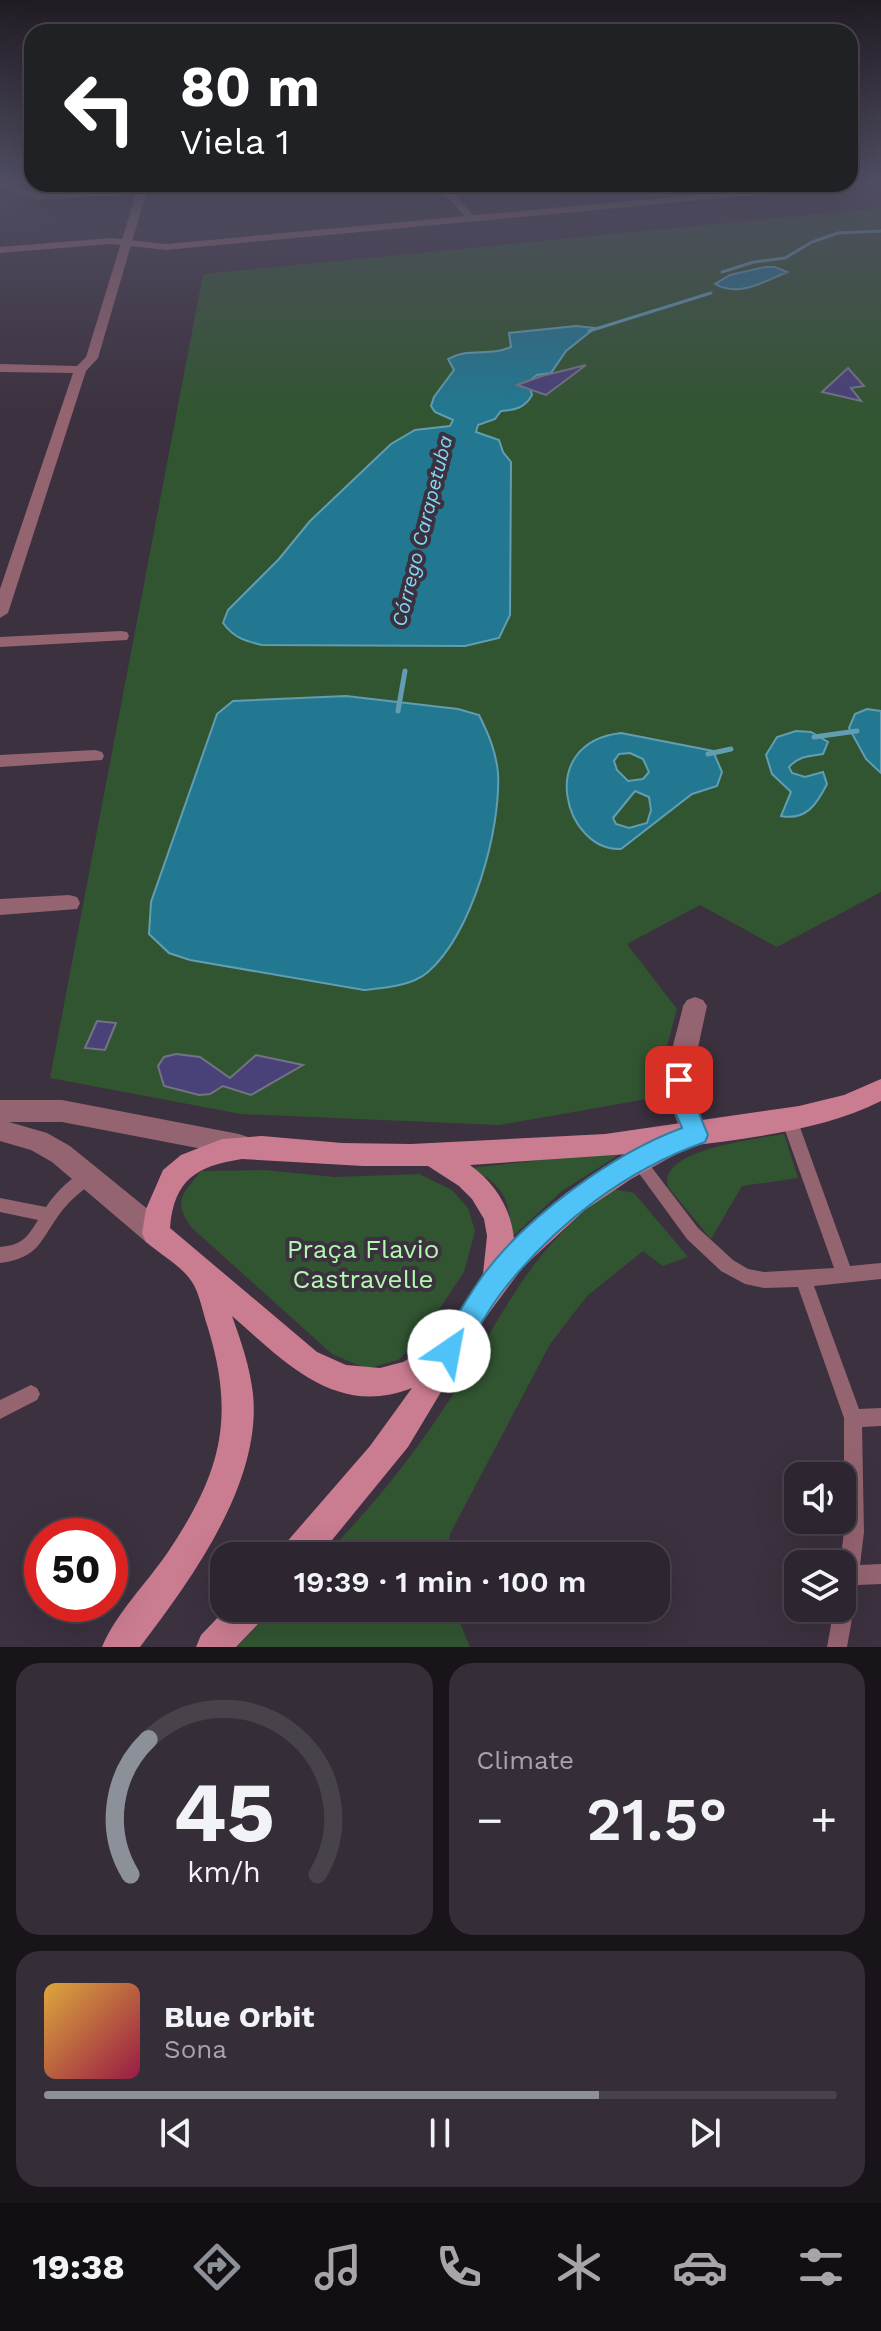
<!DOCTYPE html>
<meta charset="utf-8">
<style>
:root{--surface:#2d252f;--page:#352d37;--text:#f1f3f6;--muted:#a7a5aa;--line:#48424b;--accent:#8c9099}
body{margin:0;font-family:"Work Sans",sans-serif;background:var(--page);color:var(--text);height:100vh;display:flex;flex-direction:column;font-size:30px;white-space:nowrap}
*{box-sizing:border-box;margin:0}
p{font-size:26px;color:var(--muted)}
.icon{flex:none;width:44px;height:44px;fill:none;stroke:currentColor;stroke-width:2;stroke-linecap:round;stroke-linejoin:round}
.map{position:relative;height:1647px;overflow:hidden}
.drawer{display:flex;flex-direction:column;gap:16px;padding:16px;background:#19141a;flex:1}
.drawer>*{flex:none}
.top-card{position:absolute;left:24px;top:24px;width:834px;height:168px;border-radius:24px;box-shadow:0 8px 32px #0002,0 0 0 2px var(--line);background:#202124;color:#fff;overflow:hidden}
.tools{position:absolute;left:784px;top:1462px;display:grid;gap:16px}
.tools a{display:grid;place-items:center;width:72px;height:72px;border-radius:16px;background:var(--surface);box-shadow:0 8px 32px #0002,0 0 0 2px var(--line);font-size:40px}
.speed{position:absolute;left:24px;top:1518px;display:flex;gap:16px;font-size:40px;font-weight:700;text-align:center}
.speed>*{display:grid;place-content:center;width:104px;height:104px;border-radius:50%;background:var(--surface);box-shadow:0 8px 32px #0002,0 0 0 2px var(--line);line-height:1}
.speed .limit{border:12px solid #d22;background:#fff;color:#111}
.pin{position:absolute;display:grid;place-items:center;width:68px;height:68px;color:#fff;margin:-34px;border-radius:16px;box-shadow:0 4px 12px #0006}
.me{position:absolute;width:88px;margin:-44px;rotate:33deg;stroke-linejoin:round;filter:drop-shadow(0 0 6px #0008)}
.turn{display:flex;align-items:center;gap:28px;height:168px;padding:0 24px;font-size:36px}
.turn .icon{width:104px;height:104px;stroke-width:2.5}
.turn b{display:block;font-size:56px;line-height:68px}
.big{font-size:60px;font-weight:600;line-height:1.1}
.drawer .card{flex:1;display:flex;flex-direction:column;justify-content:center;gap:12px;min-width:0;padding:0 28px;border-radius:24px;background:var(--page)}
.drawer .dial{align-items:center;gap:0}
.dial svg{height:208px;overflow:visible;fill:none;stroke:var(--line);stroke-width:7;stroke-linecap:round;text-anchor:middle}
.dial text{fill:var(--text);stroke:none}
.song{display:flex;align-items:center;gap:24px}
.cover{width:96px;height:96px;border-radius:12px;background:linear-gradient(135deg,hsl(40 70% 55%),hsl(340 70% 35%))}
.played{height:8px;border-radius:4px;background:linear-gradient(90deg,var(--accent) 70%,var(--line) 70%)}
.keys{display:flex;justify-content:space-around;direction:ltr}
.heat{display:flex;justify-content:space-between;align-items:center;font-size:44px;direction:ltr}
.drawer .tiles{flex:1;display:grid;gap:16px;grid-template-columns:1fr 1fr}
.card:last-child{grid-column:span 2}
.trip{position:absolute;left:210px;top:1542px;width:460px;height:80px;border-radius:24px;background:var(--surface);box-shadow:0 8px 32px #0002,0 0 0 2px var(--line);font-weight:600;line-height:80px;text-align:center}
.tab-bar{display:flex;height:128px;justify-content:space-around;align-items:center;background:#120f13;color:var(--muted)}
.tab-bar .icon{width:56px;height:56px}
.tab-bar .current{color:var(--accent)}
.tab-bar b{font-size:36px;color:var(--text)}
.map>svg:first-child{display:block}
.green{fill:#325531}
.water{fill:#227891;stroke:#629db1;stroke-width:2;fill-rule:evenodd}
.lines{fill:none;stroke-linecap:round;stroke-linejoin:round}
.stream-far1{stroke:#629db1;stroke-width:3}
.stream{stroke:#629db1;stroke-width:5}
.building{fill:#494278;stroke:#737385;stroke-width:2}
.service{fill:#956471;fill-rule:evenodd}
.minor{fill:#956471;fill-rule:evenodd}
.tertiary{fill:#956471;fill-rule:evenodd}
.secondary{fill:#ca7c91;fill-rule:evenodd}
.route{fill:#4fc3f7;stroke:#337fa1;stroke-width:2}
.labels{text-anchor:middle;dominant-baseline:central;stroke-width:8;stroke-linejoin:round;paint-order:stroke}
.far-water-label{font-size:20px;font-style:italic;fill:#82d9f7;stroke:#3c313f}
.near-park-label{font-size:26px;fill:#b3f7b0;stroke:#3c313f}
</style>
<div class="map">
<svg width="881" height="1647" viewBox="0 0 881 1647">
<rect width="100%" height="100%" fill="#3c313f"/>
<!-- green -->
<path class="green" d="M 881,208 L 881,892 L 777,947 L 700,905 L 627,944 L 677,1009 L 653,1098 L 499,1125 L 241,1114 L 50,1078 L 203,274 Z
M 784,1134 L 798,1178 L 742,1186 L 711,1239 L 668,1187 C 657,1149 759,1139 784,1134 Z
M 625,1151 L 562,1191 L 509,1240 C 513,1202 504,1185 470,1168 Z
M 264,1170 L 335,1177 L 419,1174 L 452,1190 L 468,1208 L 475,1231 L 464,1272 L 430,1323 L 400,1359 L 367,1369 L 332,1354 L 192,1228 C 172,1200 182,1196 201,1171 Z
M 613,1189 L 634,1193 L 688,1257 L 663,1266 L 643,1251 L 587,1296 L 550,1344 L 451,1532 L 444,1556 L 324,1556 C 372,1508 413,1456 450,1399 C 505,1314 526,1251 613,1189 Z
M 274,1608 L 454,1608 L 470,1647 L 237,1647 Z"/>
<!-- water -->
<path class="water" d="M 765,267 L 775,267 L 787,272 C 765,281 739,298 715,284 L 730,275 Z
M 576,326 L 595,328 L 566,351 L 551,373 L 537,375 L 528,382 L 532,395 C 525,408 515,410 501,411 L 495,419 L 478,425 L 476,432 L 499,440 L 503,452 L 511,462 L 510,615 L 499,638 L 465,646 L 262,645 C 245,641 234,638 223,623 L 228,610 L 279,559 L 310,521 L 391,444 L 415,430 L 450,426 L 453,420 L 435,412 L 431,406 L 434,397 L 454,370 L 448,359 C 469,347 489,357 511,347 L 509,333 Z
M 346,696 L 458,709 L 479,715 C 489,735 496,752 498,773 C 501,831 472,933 428,972 C 412,986 384,988 364,990 L 190,960 L 169,953 L 149,934 L 151,902 L 217,714 L 233,701 Z
M 867,709 L 881,711 L 881,773 L 866,759 L 849,728 L 855,714 Z
M 796,731 L 811,732 L 828,742 L 823,754 C 809,756 799,756 789,767 L 792,773 L 805,777 L 823,772 L 827,784 C 817,804 806,821 781,816 L 791,792 L 772,774 L 766,755 L 777,737 Z
M 621,733 L 713,751 L 722,772 L 717,786 L 692,794 L 621,849 C 565,852 534,743 621,733 ZM 630,753 L 643,759 L 649,772 L 643,779 L 628,781 L 617,770 L 614,761 L 619,754 ZM 635,791 L 649,797 L 651,810 L 647,823 L 629,828 L 616,824 L 613,818 Z"/>
<g class="lines">
<!-- stream-far1 -->
<path class="stream-far1" d="M 722,272 L 754,262 L 785,258 L 812,242 L 838,233 L 881,231
M 589,331 L 711,293"/>
<!-- stream -->
<path class="stream" d="M 398,711 L 405,671
M 814,737 L 857,731
M 708,754 L 731,749"/>
</g>
<!-- building -->
<path class="building" d="M 586,365 L 546,395 L 517,385 L 542,376 Z
M 848,368 L 864,386 L 851,388 L 861,401 L 822,392 Z
M 97,1021 L 116,1023 L 105,1050 L 85,1048 Z
M 176,1054 L 200,1057 L 230,1078 L 256,1055 L 303,1065 L 251,1095 L 223,1086 L 210,1094 L 199,1095 L 164,1086 L 158,1066 L 164,1057 Z"/>
<g class="lines">
<!-- service -->
<path class="service" d="M 789,1113 L 794,1114 L 797,1119 L 850,1266 L 881,1263 L 881,1279 L 814,1286 L 859,1409 L 881,1408 L 881,1426 L 862,1427 L 864,1532 L 860,1565 L 881,1564 L 881,1584 L 858,1585 L 847,1647 L 827,1647 L 834,1608 L 842,1608 L 842,1564 L 840,1564 L 844,1532 L 844,1418 L 798,1287 L 764,1288 L 745,1284 L 721,1271 L 687,1239 L 630,1161 L 633,1156 L 638,1154 L 643,1156 L 698,1228 L 733,1260 L 748,1269 L 764,1272 L 834,1268 L 781,1119 L 784,1114 Z
M 88,1169 L 94,1171 L 96,1176 L 94,1181 C 82,1191 70,1200 61,1212 C 40,1240 40,1258 0,1263 L 0,1247 C 22,1245 27,1238 38,1220 L 0,1212 L 0,1198 L 46,1207 C 56,1192 72,1176 88,1169 Z
M 31,1385 L 37,1388 L 40,1394 L 37,1400 L 0,1419 L 0,1400 Z"/>
<!-- minor -->
<path class="minor" d="M 0,181 L 38,194 L 270,184 L 146,194 L 98,358 L 86,371 L 8,613 L 0,618 L 0,589 L 73,373 L 0,372 L 0,364 L 77,366 L 86,357 L 136,194 L 37,200 L 0,186 Z
M 435,184 L 445,184 L 475,217 L 475,221 L 469,221 Z
M 121,631 L 127,632 L 129,636 L 127,640 L 0,647 L 0,637 Z
M 95,750 L 102,752 L 104,756 L 102,760 L 0,767 L 0,755 Z
M 69,895 L 77,897 L 80,903 L 77,909 L 0,915 L 0,899 Z
M 695,997 L 703,1000 L 707,1006 L 691,1080 L 692,1094 L 709,1135 L 705,1143 L 696,1146 L 687,1143 C 680,1128 672,1111 668,1095 C 663,1072 678,1030 683,1006 L 687,1000 Z"/>
<!-- tertiary -->
<path class="tertiary" d="M 850,181 L 877,181 L 842,187 L 166,250 L 111,244 L 0,253 L 0,247 L 111,238 L 166,244 L 813,184 L 850,184 Z
M 0,1100 L 62,1100 L 239,1134 L 248,1137 L 252,1145 L 248,1153 L 239,1156 L 62,1122 L 9,1122 L 47,1133 L 70,1146 L 166,1224 L 170,1233 L 166,1242 L 156,1245 L 146,1242 L 52,1162 L 31,1150 L 0,1141 Z"/>
<!-- secondary -->
<path class="secondary" d="M 881,1079 L 881,1101 C 821,1131 748,1138 682,1147 L 680,1152 L 631,1179 L 585,1210 L 523,1267 L 486,1317 L 408,1447 L 319,1556 L 281,1556 L 285,1544 L 370,1446 L 412,1388 C 336,1418 285,1362 232,1316 C 241,1341 250,1367 253,1394 C 262,1483 191,1580 140,1647 L 102,1647 C 116,1613 147,1583 168,1552 C 220,1474 236,1420 208,1328 C 203,1314 200,1294 192,1282 C 183,1267 160,1254 146,1242 L 142,1233 L 146,1209 L 163,1170 L 181,1155 L 222,1139 L 262,1136 L 342,1143 L 411,1144 L 605,1134 L 799,1106 L 844,1095 ZM 629,1154 L 566,1193 L 514,1239 C 511,1208 495,1183 470,1165 ZM 242,1159 L 363,1166 L 428,1166 L 459,1186 L 472,1199 L 484,1219 L 487,1236 L 483,1274 L 441,1340 L 403,1362 L 380,1368 L 346,1365 L 317,1352 L 170,1228 C 174,1179 197,1166 242,1159 Z
M 227,1608 L 267,1608 L 262,1620 L 236,1647 L 196,1647 L 201,1635 Z"/>
</g>
<!-- sky -->
<linearGradient id="sky" x2="0" y2="1"><stop stop-color="#211b23"/><stop offset="0.44" stop-color="#504e63"/><stop offset="1" stop-color="#504e63" stop-opacity="0"/></linearGradient>
<rect width="881" height="412" fill="url(#sky)"/>
<!-- route -->
<path class="route" d="M 679,1071 L 686,1074 L 691,1094 L 708,1135 L 705,1142 C 626,1170 557,1223 505,1288 C 487,1310 474,1337 459,1360 L 449,1364 L 440,1360 L 436,1351 L 440,1342 C 455,1320 468,1296 484,1274 C 527,1216 614,1153 682,1128 C 676,1112 662,1091 671,1074 Z"/>
<g class="labels">
<!-- far-water labels -->
<g class="far-water-label">
<text transform="translate(422 531) rotate(-76)">Córrego Carapetuba</text>
</g>
<!-- near-park labels -->
<g class="near-park-label">
<text x="363" y="1249">Praça Flavio<tspan x="363" dy="30">Castravelle</tspan></text>
</g>
</g>
</svg>
<div class="tools">
<a><svg class="icon" aria-label="sound" viewBox="0 0 24 24"><path d="M4 9h4l5-4v14l-5-4H4zM17 9q2 3 0 6"/></svg></a>
<a><svg class="icon" aria-label="layers" viewBox="0 0 24 24"><path d="M12 4l9 5-9 5-9-5zM3 14l9 5 9-5"/></svg></a>
</div>
<div class="speed"><div class="limit">50</div></div>
<div class="pin" style="left:679px;top:1080px;background:#d93025"><svg class="icon" aria-label="arrive" viewBox="0 0 24 24"><path d="M6 21V4h12l-3 4 3 4H6"/></svg></div>
<svg class="me" style="left:449px;top:1351px" viewBox="-20 -20 40 40"><circle r="19" fill="#fff"/><path d="M0-13L10 11 0 6-10 11z" fill="#4fc3f7"/></svg>
<div class="trip">19:39 · 1 min · 100 m</div>
<div class="top-card">
<div class="turn"><svg class="icon" aria-label="left" viewBox="0 0 24 24"><path d="M17 20v-9H6M10 6l-5 5 5 5"/></svg><div><b>80 m</b>Viela 1</div></div>
</div>
</div>
<section class="drawer">
<div class="tiles">
<div class="card dial"><svg viewBox="0 0 100 80">
<path d="M14 69A42 42 0 1 1 86 69"/>
<path d="M14 69A42 42 0 0 1 21 17" stroke="#8c9099"/>
<text x="50" y="56" font-size="32" font-weight="700">45</text>
<text x="50" y="72" font-size="11">km/h</text>
</svg></div>
<div class="card"><p>Climate</p>
<div class="heat"><a>−</a><b class="big">21.5°</b><a>+</a></div>
</div>
<div class="card">
<div class="song"><i class="cover"></i><div><b>Blue Orbit</b><p>Sona</p></div></div>
<div class="played"></div>
<div class="keys"><svg class="icon" aria-label="previous" viewBox="0 0 24 24"><path d="M18 5L8 12l10 7zM5 5v14"/></svg><svg class="icon" aria-label="pause" viewBox="0 0 24 24"><path d="M8 5v14M16 5v14"/></svg><svg class="icon" aria-label="next" viewBox="0 0 24 24"><path d="M6 5l10 7-10 7zM19 5v14"/></svg></div>
</div>
</div>
</section>
<nav class="tab-bar">
<b>19:38</b>
<svg class="icon current" aria-label="directions" viewBox="0 0 24 24"><path d="M12 3l9 9-9 9-9-9zM9 14v-3h6M13 9l2 2-2 2"/></svg>
<svg class="icon" aria-label="music" viewBox="0 0 24 24"><path d="M9 18V5l10-2v13"/><circle cx="6" cy="18" r="3"/><circle cx="16" cy="16" r="3"/></svg>
<svg class="icon" aria-label="phone" viewBox="0 0 24 24"><path d="M5 4h4l2 5-3 2q2 4 5 5l2-3 5 2v4C11 20 4 13 5 4z"/></svg>
<svg class="icon" aria-label="climate" viewBox="0 0 24 24"><path d="M12 3v18M4 7l16 10M4 17L20 7"/></svg>
<svg class="icon" aria-label="car" viewBox="0 0 24 24"><path d="M5 17H2v-5l4-1 3-4h7l3 4 3 1v5h-3M9 17h6M6 11h13"/><circle cx="7" cy="17" r="2"/><circle cx="17" cy="17" r="2"/></svg>
<svg class="icon" aria-label="filters" viewBox="0 0 24 24"><path d="M4 7h16M4 17h16"/><circle cx="9" cy="7" r="2"/><circle cx="15" cy="17" r="2"/></svg>
</nav>
